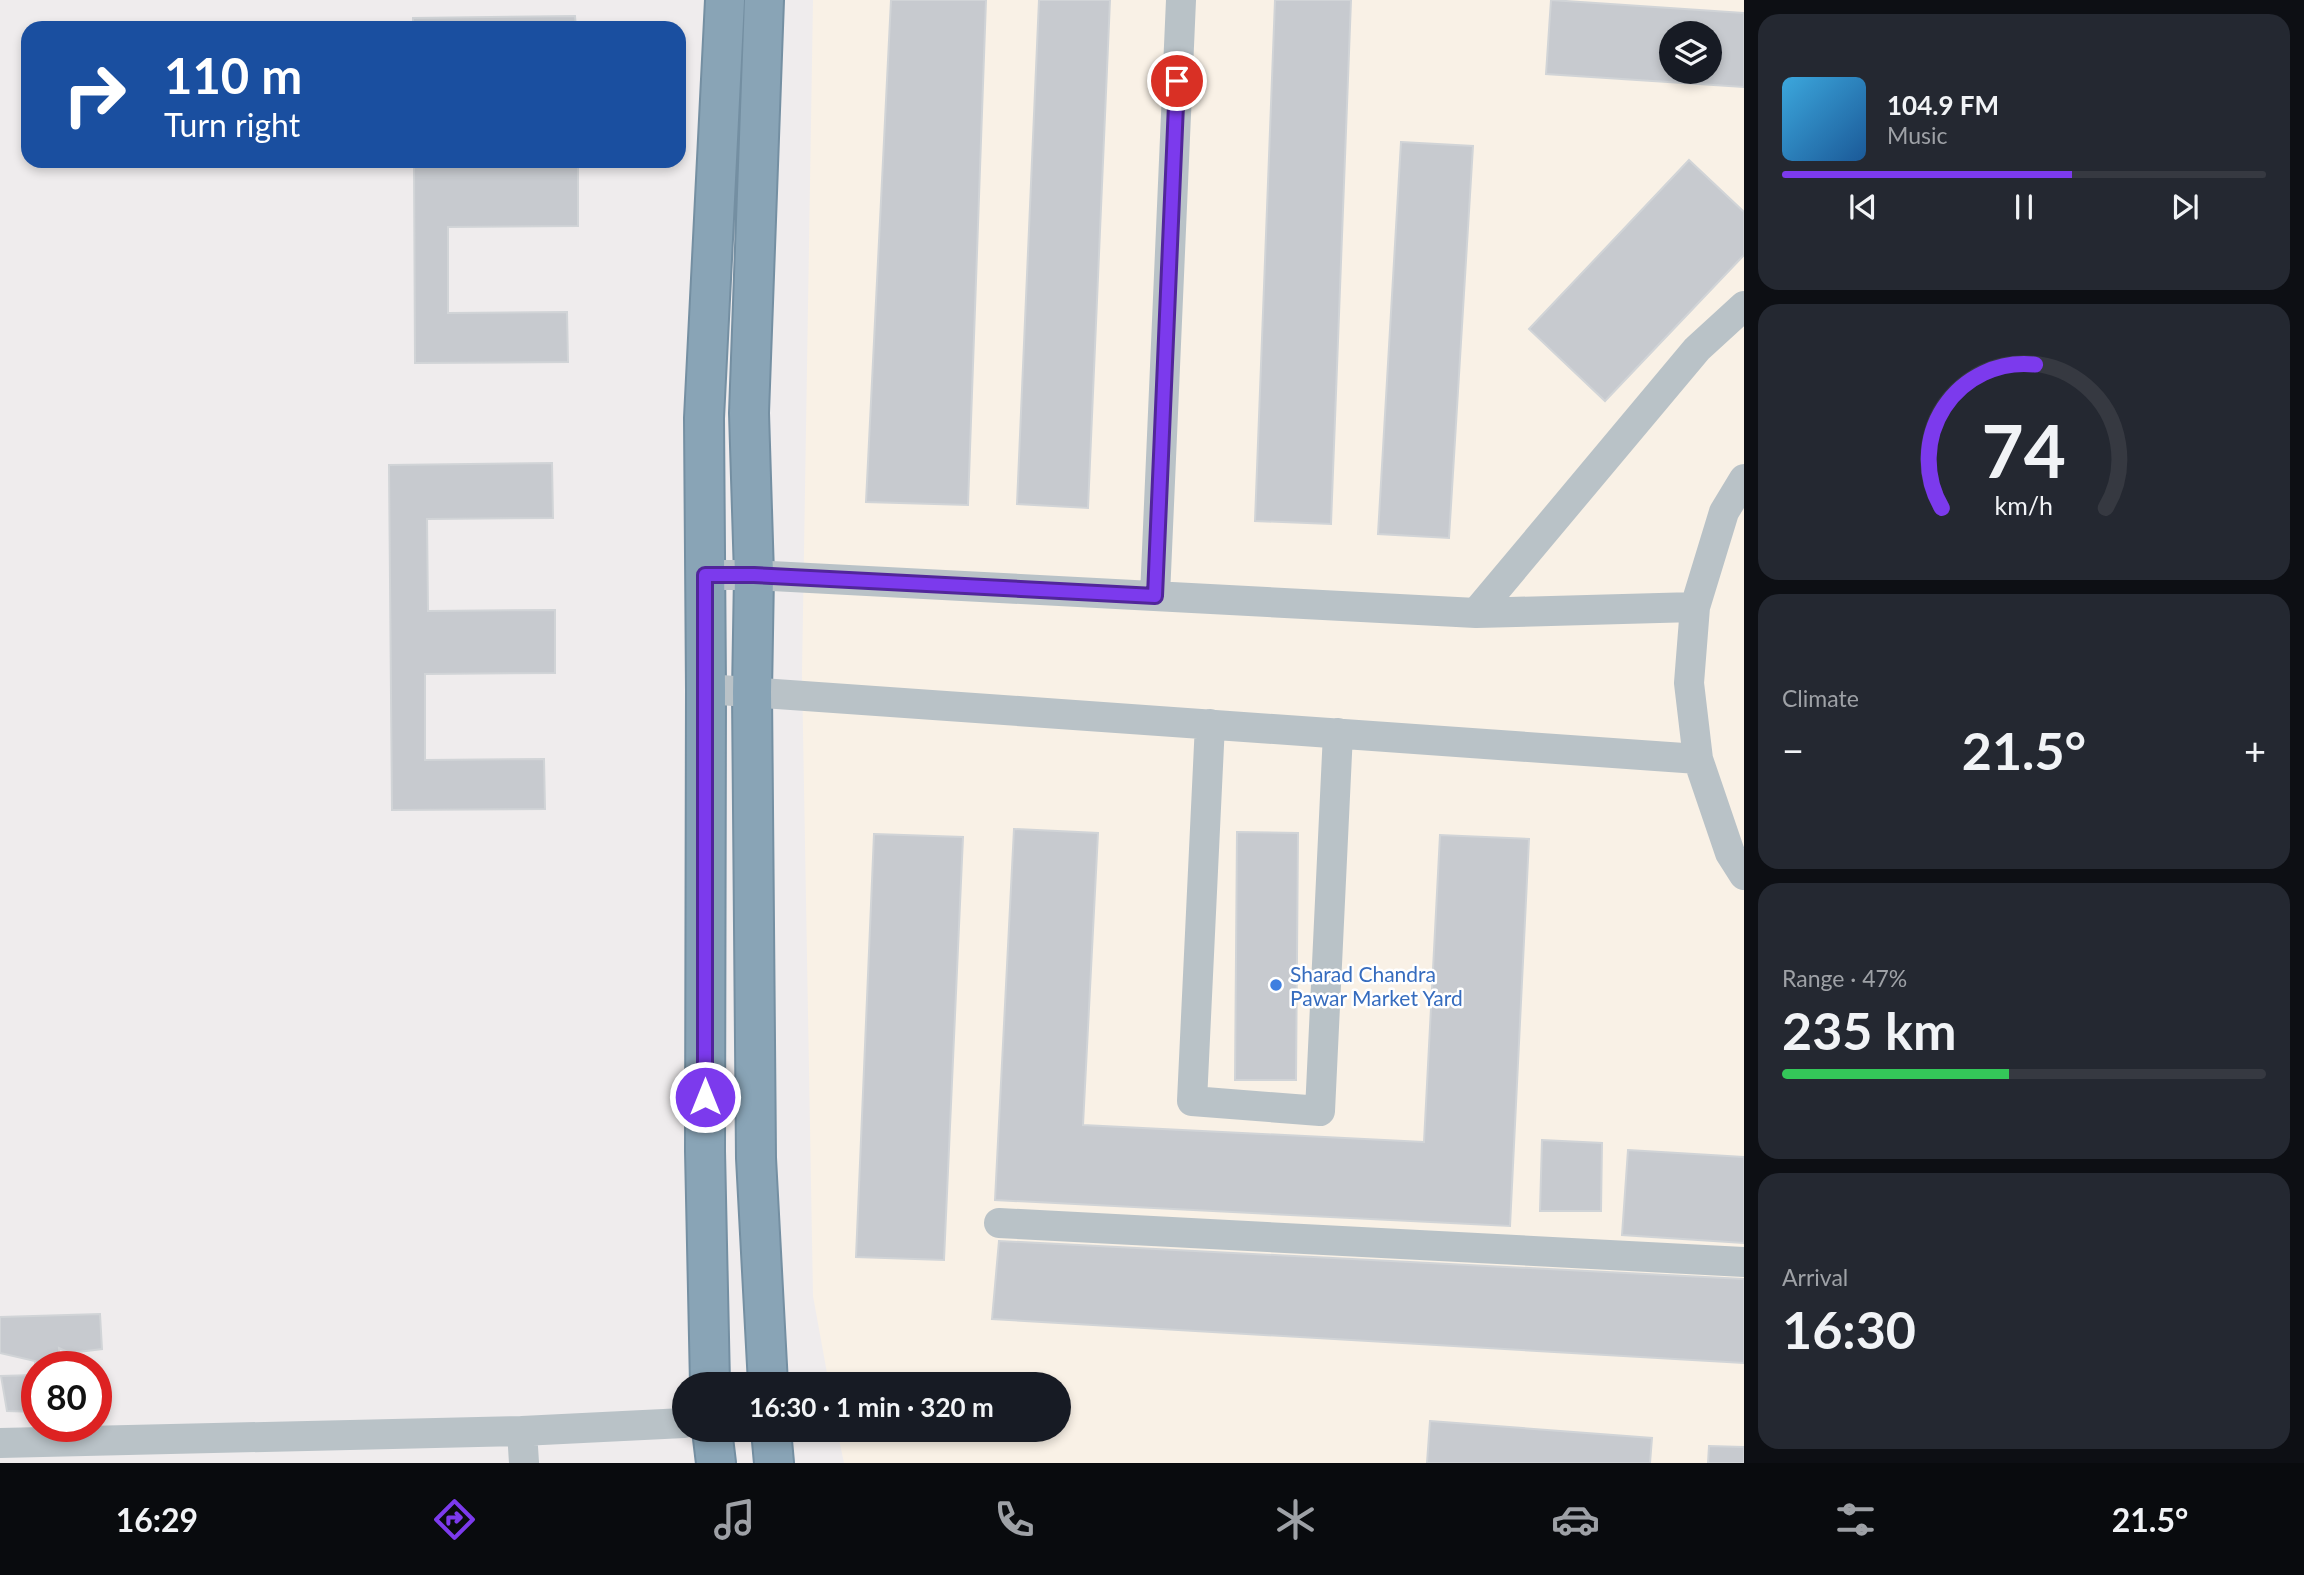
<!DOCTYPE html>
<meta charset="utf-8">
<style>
:root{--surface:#171b24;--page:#242831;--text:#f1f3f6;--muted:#9ea1a6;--line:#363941;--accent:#7c3aed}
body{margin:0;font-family:Lato,sans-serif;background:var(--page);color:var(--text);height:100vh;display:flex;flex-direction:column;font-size:26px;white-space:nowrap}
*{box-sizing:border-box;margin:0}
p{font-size:23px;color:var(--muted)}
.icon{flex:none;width:38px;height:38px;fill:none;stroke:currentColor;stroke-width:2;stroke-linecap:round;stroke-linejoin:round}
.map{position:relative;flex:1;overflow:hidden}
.drawer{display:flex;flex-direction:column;gap:14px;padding:14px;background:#0d0f14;width:560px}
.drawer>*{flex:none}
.hud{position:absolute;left:21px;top:21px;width:665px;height:147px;border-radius:21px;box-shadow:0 4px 10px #0003;background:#1a4fa0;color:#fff;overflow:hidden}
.controls{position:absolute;left:1659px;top:21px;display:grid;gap:14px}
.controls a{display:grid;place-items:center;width:63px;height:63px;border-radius:50%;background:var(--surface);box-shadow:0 4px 10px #0003;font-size:35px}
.speed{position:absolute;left:21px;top:1351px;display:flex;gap:14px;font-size:35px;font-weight:700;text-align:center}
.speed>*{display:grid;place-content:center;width:91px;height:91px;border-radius:50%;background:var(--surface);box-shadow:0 4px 10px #0003;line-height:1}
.speed .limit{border:10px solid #d22;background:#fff;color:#111}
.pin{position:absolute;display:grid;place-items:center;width:60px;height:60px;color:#fff;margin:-30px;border:4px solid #fff;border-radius:50%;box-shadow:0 2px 7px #0007}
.me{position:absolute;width:77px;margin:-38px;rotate:0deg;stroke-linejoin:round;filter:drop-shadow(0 0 5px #0008)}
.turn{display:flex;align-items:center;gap:24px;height:147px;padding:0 28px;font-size:32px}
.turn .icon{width:91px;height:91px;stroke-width:2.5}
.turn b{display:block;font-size:49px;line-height:60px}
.big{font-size:52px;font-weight:700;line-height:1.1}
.drawer .tile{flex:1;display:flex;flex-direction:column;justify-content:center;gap:10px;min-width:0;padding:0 24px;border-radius:21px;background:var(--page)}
.drawer .dial{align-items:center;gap:0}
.dial svg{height:182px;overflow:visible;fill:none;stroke:var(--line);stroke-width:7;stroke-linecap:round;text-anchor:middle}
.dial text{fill:var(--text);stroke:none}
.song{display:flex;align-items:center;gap:21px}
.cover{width:84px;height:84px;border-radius:10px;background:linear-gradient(135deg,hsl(200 70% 55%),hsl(210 70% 35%))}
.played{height:7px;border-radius:4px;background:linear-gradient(90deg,var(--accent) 60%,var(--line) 60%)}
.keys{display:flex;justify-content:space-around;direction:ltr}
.heat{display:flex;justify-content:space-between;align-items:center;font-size:38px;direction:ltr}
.charge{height:10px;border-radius:5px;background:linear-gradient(90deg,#34c759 47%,var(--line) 0)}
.trip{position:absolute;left:672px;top:1372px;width:399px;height:70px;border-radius:35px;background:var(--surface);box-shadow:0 4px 10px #0003;font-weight:700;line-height:70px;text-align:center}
.dock{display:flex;height:112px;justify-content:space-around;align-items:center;background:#090b0e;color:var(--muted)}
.dock .icon{width:49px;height:49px}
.dock .active{color:var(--accent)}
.dock b{font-size:32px;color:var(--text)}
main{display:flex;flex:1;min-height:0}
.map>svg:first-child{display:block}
.commercial{fill:#f9f1e6;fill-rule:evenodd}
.building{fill:#c7cacf;stroke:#d1d4d7;stroke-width:2;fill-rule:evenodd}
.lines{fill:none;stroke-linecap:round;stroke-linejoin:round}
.highway-casing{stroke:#748fa2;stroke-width:42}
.minor{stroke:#b9c2c7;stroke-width:30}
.highway{stroke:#89a4b6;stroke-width:38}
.route-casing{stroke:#51269a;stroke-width:18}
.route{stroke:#7c3aed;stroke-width:12}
.shop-dot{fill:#3f7fe0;stroke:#fff;stroke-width:2.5}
.labels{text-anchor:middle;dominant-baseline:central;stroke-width:5;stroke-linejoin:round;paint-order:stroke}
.shop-label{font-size:21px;fill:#366cbe;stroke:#fff;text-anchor:start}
</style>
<main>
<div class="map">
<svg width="1744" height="1463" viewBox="0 0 1744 1463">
<rect width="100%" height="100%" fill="#efeced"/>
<!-- commercial -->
<path class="commercial" d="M 813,0 L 1744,0 L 1744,1463 L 844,1463 L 837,1430 L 1059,1430 L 1059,1384 L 829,1384 L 813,1296 L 802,674 ZM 1671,33 L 1710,33 L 1710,72 L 1671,72 Z"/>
<!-- building -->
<path class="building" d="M 891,0 L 986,0 L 968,505 L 866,502 Z
M 1039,0 L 1110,0 L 1088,508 L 1017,504 Z
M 1275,0 L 1351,0 L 1331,524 L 1255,521 Z
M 1551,0 L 1744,13 L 1744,87 L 1546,74 ZM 1671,33 L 1710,33 L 1710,72 L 1671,72 Z
M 575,16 L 576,28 L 413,28 L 413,18 Z
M 1401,142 L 1473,146 L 1449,538 L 1378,534 Z
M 1689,160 L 1744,212 L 1744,255 L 1605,401 L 1529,329 Z
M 414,161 L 452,161 L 452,164 L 578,163 L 578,226 L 448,227 L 448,313 L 567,312 L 568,362 L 415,363 Z
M 552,463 L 553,518 L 427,519 L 428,611 L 555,610 L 555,673 L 425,674 L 425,760 L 544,759 L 545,809 L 392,810 L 389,465 Z
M 1014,829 L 1098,833 L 1083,1125 L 1424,1142 L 1440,835 L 1529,839 L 1510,1226 L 995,1200 Z
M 1237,832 L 1298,833 L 1296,1080 L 1235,1080 Z
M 874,834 L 963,837 L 944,1260 L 856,1257 Z
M 1542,1140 L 1602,1143 L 1601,1211 L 1540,1211 Z
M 1628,1150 L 1744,1157 L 1744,1243 L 1622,1235 Z
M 999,1241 L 1744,1279 L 1744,1363 L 992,1319 Z
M 100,1314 L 102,1349 L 70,1353 L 59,1348 L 60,1367 L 37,1367 L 37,1412 L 7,1411 L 1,1376 L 36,1375 L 35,1361 L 0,1353 L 0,1317 Z
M 102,1374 L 100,1410 L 96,1410 L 96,1375 Z
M 1430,1421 L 1652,1438 L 1650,1463 L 1427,1463 Z
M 1709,1446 L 1744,1447 L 1744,1463 L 1708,1463 Z"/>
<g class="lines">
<!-- highway casing -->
<g class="highway-casing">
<path id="highway" d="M 764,0 L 749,413 L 754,575 L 752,692 L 756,1158 L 768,1384
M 710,1384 L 705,1151 L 706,689 L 704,418 L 725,0
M 712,1430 L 716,1463
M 771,1430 L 774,1463"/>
</g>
<!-- minor -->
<path class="minor" d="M 1744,479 L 1724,512 L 1695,607 L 1689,683 L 1698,759 L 1730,853 L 1744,875
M 705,575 L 754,575 L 1476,613 L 1695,607
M 1155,596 L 1181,0
M 1476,613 L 1697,349 L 1744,306
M 706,689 L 1698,759
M 1210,724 L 1192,1101 L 1320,1111 L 1338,733
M 999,1223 L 1744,1262
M 522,1431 L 524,1463
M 0,1443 L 522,1431 L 684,1423"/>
<!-- highway -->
<use href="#highway" class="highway"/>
</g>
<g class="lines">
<!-- route casing -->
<g class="route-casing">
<path id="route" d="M 705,1097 L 705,575 L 754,575 L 1155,596 L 1177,81"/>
</g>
<!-- route -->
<use href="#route" class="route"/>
</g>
<!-- markers -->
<circle class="shop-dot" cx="1276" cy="985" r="7"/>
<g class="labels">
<!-- shop labels -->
<g class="shop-label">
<text x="1290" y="973">Sharad Chandra<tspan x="1290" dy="24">Pawar Market Yard</tspan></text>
</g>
</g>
</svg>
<div class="controls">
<a><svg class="icon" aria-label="layers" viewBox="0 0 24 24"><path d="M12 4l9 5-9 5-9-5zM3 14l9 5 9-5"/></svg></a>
</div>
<div class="speed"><div class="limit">80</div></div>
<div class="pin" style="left:1177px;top:81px;background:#d93025"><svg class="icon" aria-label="arrive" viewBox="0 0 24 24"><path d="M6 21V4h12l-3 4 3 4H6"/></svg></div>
<svg class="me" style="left:705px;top:1097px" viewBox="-20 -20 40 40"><circle r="17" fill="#7c3aed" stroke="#fff" stroke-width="3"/><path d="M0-11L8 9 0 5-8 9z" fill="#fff"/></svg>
<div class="trip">16:30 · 1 min · 320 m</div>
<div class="hud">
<div class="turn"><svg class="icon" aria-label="right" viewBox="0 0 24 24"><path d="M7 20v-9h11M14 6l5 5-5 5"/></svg><div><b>110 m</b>Turn right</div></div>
</div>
</div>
<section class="drawer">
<div class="tile">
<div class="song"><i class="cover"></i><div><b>104.9 FM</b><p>Music</p></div></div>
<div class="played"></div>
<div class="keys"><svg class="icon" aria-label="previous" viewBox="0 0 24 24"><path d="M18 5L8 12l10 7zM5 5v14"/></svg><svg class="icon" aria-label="pause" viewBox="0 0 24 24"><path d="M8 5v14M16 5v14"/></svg><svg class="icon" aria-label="next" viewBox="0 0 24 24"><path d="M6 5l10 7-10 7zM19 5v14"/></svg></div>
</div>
<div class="tile dial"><svg viewBox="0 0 100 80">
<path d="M14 69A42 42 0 1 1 86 69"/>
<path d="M14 69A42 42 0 0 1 55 6" stroke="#7c3aed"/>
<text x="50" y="56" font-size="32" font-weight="700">74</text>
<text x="50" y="72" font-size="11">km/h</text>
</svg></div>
<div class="tile"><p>Climate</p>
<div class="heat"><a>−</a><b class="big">21.5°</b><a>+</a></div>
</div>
<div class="tile"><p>Range · 47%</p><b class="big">235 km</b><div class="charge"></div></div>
<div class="tile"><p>Arrival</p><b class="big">16:30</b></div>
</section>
</main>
<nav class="dock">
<b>16:29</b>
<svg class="icon active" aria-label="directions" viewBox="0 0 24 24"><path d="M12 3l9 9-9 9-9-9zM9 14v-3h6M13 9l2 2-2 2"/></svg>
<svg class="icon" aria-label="music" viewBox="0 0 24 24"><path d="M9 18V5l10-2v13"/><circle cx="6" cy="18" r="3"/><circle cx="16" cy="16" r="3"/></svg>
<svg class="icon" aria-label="phone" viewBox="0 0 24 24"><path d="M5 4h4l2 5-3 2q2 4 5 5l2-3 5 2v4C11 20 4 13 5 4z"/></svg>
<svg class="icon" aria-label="climate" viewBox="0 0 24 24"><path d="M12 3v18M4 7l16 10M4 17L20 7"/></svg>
<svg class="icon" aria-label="car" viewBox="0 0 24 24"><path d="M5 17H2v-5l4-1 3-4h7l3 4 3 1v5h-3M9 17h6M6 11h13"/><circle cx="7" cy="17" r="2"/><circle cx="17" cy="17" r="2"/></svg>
<svg class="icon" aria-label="filters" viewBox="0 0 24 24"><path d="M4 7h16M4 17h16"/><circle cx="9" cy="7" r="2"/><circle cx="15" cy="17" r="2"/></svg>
<b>21.5°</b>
</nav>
